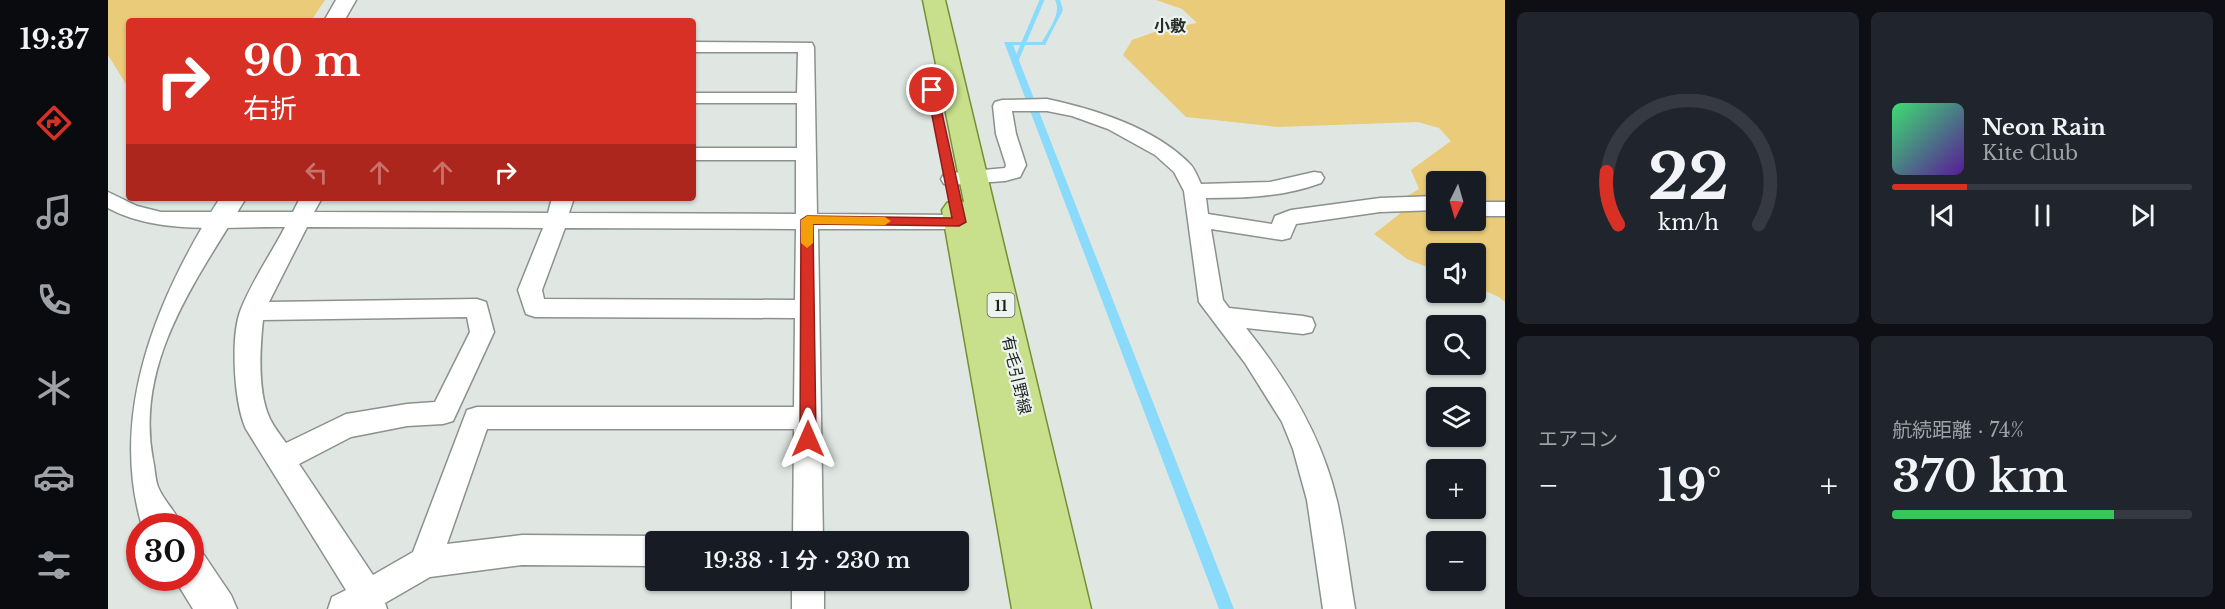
<!DOCTYPE html>
<html lang="ja">
<meta charset="utf-8">
<style>
:root{--surface:#171b24;--page:#20242c;--text:#f1f3f6;--muted:#9ea1a6;--line:#363941;--accent:#d93025}
body{margin:0;font-family:"Libre Baskerville","Noto Sans JP",serif;background:var(--page);color:var(--text);height:100vh;display:flex;flex-direction:column;font-size:22px;white-space:nowrap}
*{box-sizing:border-box;margin:0}
p{font-size:20px;color:var(--muted)}
.icon{flex:none;width:33px;height:33px;fill:none;stroke:currentColor;stroke-width:2;stroke-linecap:round;stroke-linejoin:round}
.map{position:relative;flex:1;overflow:hidden}
.side{display:flex;flex-direction:column;gap:12px;padding:12px;background:#0d0f14;width:720px}
.side>*{flex:none}
.hud{position:absolute;left:18px;top:18px;width:570px;height:183px;border-radius:6px;box-shadow:0 2px 4px #0004;background:#d93025;color:#fff;overflow:hidden}
.needle{width:39px;rotate:185deg}
.fabs{position:absolute;left:1318px;top:171px;display:grid;gap:12px}
.fabs a{display:grid;place-items:center;width:60px;height:60px;border-radius:6px;background:var(--surface);box-shadow:0 2px 4px #0004;font-size:30px}
.speed{position:absolute;left:18px;top:513px;display:flex;gap:12px;font-size:30px;font-weight:700;text-align:center}
.speed>*{display:grid;place-content:center;width:78px;height:78px;border-radius:50%;background:var(--surface);box-shadow:0 2px 4px #0004;line-height:1}
.speed .limit{border:9px solid #d22;background:#fff;color:#111}
.pin{position:absolute;display:grid;place-items:center;width:51px;height:51px;color:#fff;margin:-26px;border:3px solid #fff;border-radius:50%;box-shadow:0 2px 6px #0007}
.me{position:absolute;width:66px;margin:-33px;rotate:0deg;stroke-linejoin:round;filter:drop-shadow(0 0 4px #0008)}
.turn{display:flex;align-items:center;gap:21px;height:126px;padding:0 18px;font-size:27px}
.turn .icon{width:78px;height:78px;stroke-width:2.5}
.turn b{display:block;font-size:42px;line-height:51px}
.lanes{display:flex;align-items:center;height:57px;padding:0 18px;background:#0003;justify-content:center;gap:30px;direction:ltr}
.lanes .off{opacity:.35}
.big{font-size:45px;font-weight:600;line-height:1.1}
.side .tile{flex:1;display:flex;flex-direction:column;justify-content:center;gap:9px;min-width:0;padding:0 21px;border-radius:9px;background:var(--page)}
.side .dial{align-items:center;gap:0}
.dial svg{height:156px;overflow:visible;fill:none;stroke:var(--line);stroke-width:7;stroke-linecap:round;text-anchor:middle}
.dial text{fill:var(--text);stroke:none}
.song{display:flex;align-items:center;gap:18px}
.cover{width:72px;height:72px;border-radius:9px;background:linear-gradient(135deg,hsl(140 70% 55%),hsl(270 70% 35%))}
.played{height:6px;border-radius:3px;background:linear-gradient(90deg,var(--accent) 25%,var(--line) 25%)}
.keys{display:flex;justify-content:space-around;direction:ltr}
.heat{display:flex;justify-content:space-between;align-items:center;font-size:33px;direction:ltr}
.charge{height:9px;border-radius:4px;background:linear-gradient(90deg,#34c759 74%,var(--line) 0)}
.side .tiles{flex:1;display:grid;gap:12px;grid-template-columns:repeat(2,1fr)}
.trip{position:absolute;left:537px;top:531px;width:324px;height:60px;border-radius:6px;background:var(--surface);box-shadow:0 2px 4px #0004;font-weight:600;line-height:60px;text-align:center}
main{display:flex;flex:1;min-height:0}
.tab-bar{display:flex;flex-direction:column;width:108px;justify-content:space-around;align-items:center;background:#090b0e;color:var(--muted)}
.tab-bar .icon{width:42px;height:42px}
.tab-bar .selected{color:var(--accent)}
.tab-bar b{font-size:27px;color:var(--text)}
.map>svg:first-child{display:block}
.green{fill:#e9cb79}
.water{fill:#8adafc}
.lines{fill:none;stroke-linecap:round;stroke-linejoin:round}
.stream{stroke:#8adafc;stroke-width:4.5}
.minor-casing{stroke:#8b918d;stroke-width:3}
.tertiary-casing{stroke:#8b918d;stroke-width:3}
.primary-casing{stroke:#758f34;stroke-width:3}
.minor{fill:#fff;fill-rule:evenodd}
.tertiary{fill:#fff;fill-rule:evenodd}
.primary{fill:#c8df8c;fill-rule:evenodd}
.route{fill:#d93025;stroke:#8d1f18;stroke-width:1.5}
.slow{fill:#f59e0b}
.labels{text-anchor:middle;dominant-baseline:central;stroke-width:4.5;stroke-linejoin:round;paint-order:stroke}
.shield{fill:#edf4f0;stroke:#5d605e;stroke-width:1.5}
.shield-label{font-size:15px;font-weight:bold;fill:#1f2120}
.far-quarter-label{font-size:16px;font-weight:bold;fill:#272c29;stroke:#edf4f0}
.street-label{font-size:16px;fill:#1f2120;stroke:#edf4f0}
</style>
<main>
<nav class="tab-bar">
<b>19:37</b>
<svg class="icon selected" aria-label="directions" viewBox="0 0 24 24"><path d="M12 3l9 9-9 9-9-9zM9 14v-3h6M13 9l2 2-2 2"/></svg>
<svg class="icon" aria-label="music" viewBox="0 0 24 24"><path d="M9 18V5l10-2v13"/><circle cx="6" cy="18" r="3"/><circle cx="16" cy="16" r="3"/></svg>
<svg class="icon" aria-label="phone" viewBox="0 0 24 24"><path d="M5 4h4l2 5-3 2q2 4 5 5l2-3 5 2v4C11 20 4 13 5 4z"/></svg>
<svg class="icon" aria-label="climate" viewBox="0 0 24 24"><path d="M12 3v18M4 7l16 10M4 17L20 7"/></svg>
<svg class="icon" aria-label="car" viewBox="0 0 24 24"><path d="M5 17H2v-5l4-1 3-4h7l3 4 3 1v5h-3M9 17h6M6 11h13"/><circle cx="7" cy="17" r="2"/><circle cx="17" cy="17" r="2"/></svg>
<svg class="icon" aria-label="filters" viewBox="0 0 24 24"><path d="M4 7h16M4 17h16"/><circle cx="9" cy="7" r="2"/><circle cx="15" cy="17" r="2"/></svg>
</nav>
<div class="map">
<svg width="1397" height="609" viewBox="0 0 1397 609">
<rect width="100%" height="100%" fill="#e0e7e3"/>
<!-- green -->
<path class="green" d="M 0,0 L 217,0 L 203,21 L 21,21 L 21,89 L 0,55 Z
M 1048,0 L 1397,0 L 1397,202 L 1368,200 L 1368,182 L 1329,182 L 1329,197 L 1296,198 L 1311,189 L 1303,170 L 1343,141 L 1331,128 L 1310,122 L 1170,127 L 1078,117 L 1015,55 L 1024,40 L 1055,29 L 1089,23 L 1074,9 Z
M 1299,208 L 1329,209 L 1329,220 L 1368,220 L 1368,217 L 1397,217 L 1397,302 L 1391,297 L 1368,287 L 1368,254 L 1329,254 L 1329,271 L 1299,259 L 1266,234 Z"/>
<!-- water -->
<path class="water" d="M 947,0 L 952,0 L 955,10 L 937,45 L 905,45 L 1126,609 L 1111,609 L 896,42 L 934,42 C 941,29 954,13 947,0 Z"/>
<g class="lines">
<!-- stream -->
<path class="stream" d="M 907,63 L 934,0"/>
<!-- minor casing -->
<g class="minor-casing">
<path id="minor" d="M 585,42 L 704,43 L 706,47 L 709,214 L 851,215 L 859,217 L 862,222 L 859,227 L 851,229 L 710,229 L 715,542 L 685,542 L 686,429 L 379,429 L 339,544 L 414,535 L 548,536 L 559,542 L 548,542 L 548,566 L 414,565 L 322,577 L 277,603 L 279,609 L 220,609 L 224,597 L 238,590 L 138,429 C 126,403 122,336 133,309 C 144,281 163,254 177,227 C 121,226 51,236 0,208 L 0,192 L 29,206 L 53,212 L 185,212 L 192,198 L 214,198 L 206,212 L 440,213 L 444,198 L 466,198 L 461,213 L 688,214 L 688,160 L 585,160 L 585,148 L 689,148 L 689,103 L 585,103 L 585,93 L 689,93 L 690,52 L 585,52 ZM 199,227 L 435,228 L 410,290 L 418,314 L 427,317 L 687,318 L 686,407 L 369,407 L 359,410 L 305,552 L 265,575 L 191,464 L 243,437 L 299,426 L 335,424 L 345,421 L 386,332 L 378,302 L 369,299 L 161,302 ZM 457,228 L 688,229 L 687,300 L 436,299 L 434,290 ZM 359,317 L 362,332 L 327,402 L 299,404 L 238,414 L 178,443 C 172,435 166,427 162,419 C 149,392 152,349 155,320 Z
M 939,99 C 986,109 1047,128 1082,164 C 1087,169 1090,178 1093,184 L 1162,182 L 1206,172 L 1213,173 L 1216,178 L 1213,183 C 1175,197 1138,198 1098,198 L 1100,214 L 1164,224 L 1167,216 L 1183,210 L 1272,198 L 1329,196 L 1329,210 L 1272,212 L 1188,224 L 1182,238 L 1174,240 L 1103,229 L 1115,300 L 1121,308 L 1195,316 L 1204,318 L 1207,325 L 1204,332 L 1195,334 L 1138,328 C 1179,379 1214,436 1229,501 C 1237,536 1241,573 1247,609 L 1215,609 L 1199,500 L 1185,449 L 1174,422 L 1137,363 L 1091,302 L 1076,191 L 1066,172 L 1047,155 L 1000,129 L 964,116 L 939,111 L 904,111 L 908,134 L 918,165 L 912,177 L 897,181 L 843,185 L 836,184 L 833,179 L 836,174 L 843,173 L 897,168 L 898,165 L 888,134 L 885,106 L 887,102 L 894,100 Z
M 1368,202 L 1397,202 L 1397,216 L 1368,216 Z
M 684,580 L 716,580 L 716,609 L 684,609 Z"/>
</g>
<!-- tertiary casing -->
<g class="tertiary-casing">
<path id="tertiary" d="M 228,0 L 248,0 L 236,21 L 216,21 Z
M 112,198 L 138,198 C 90,278 26,361 45,460 C 47,468 47,479 50,487 C 56,501 68,512 74,526 L 34,526 C 0,411 51,294 112,198 Z
M 82,550 L 96,555 L 123,595 L 129,609 L 85,609 L 66,578 L 82,578 Z"/>
</g>
<!-- primary casing -->
<g class="primary-casing">
<path id="primary" d="M 815,0 L 837,0 L 983,609 L 904,609 L 834,210 L 839,203 L 849,200 L 856,202 Z"/>
</g>
<!-- minor -->
<use href="#minor" class="minor"/>
<!-- tertiary -->
<use href="#tertiary" class="tertiary"/>
<!-- primary -->
<use href="#primary" class="primary"/>
</g>
<!-- route -->
<path class="route" d="M 820,87 L 829,90 L 858,222 L 851,226 L 705,224 L 708,439 L 706,443 L 700,445 L 694,443 L 692,439 L 693,220 L 699,216 L 844,218 L 819,90 Z"/>
<!-- slow -->
<path class="slow" d="M 699,216 L 777,217 L 783,221 L 777,225 L 705,224 L 705,243 L 699,248 L 693,243 L 693,220 Z"/>
<g class="labels">
<!-- shield labels -->
<rect class="shield" x="879.5" y="293" width="27" height="24" rx="4.5"/>
<g class="shield-label">
<text x="893" y="305">11</text>
</g>
<!-- far-quarter labels -->
<g class="far-quarter-label">
<text x="1062" y="26">小敷</text>
</g>
<!-- street labels -->
<g class="street-label">
<text transform="translate(909 375) rotate(77)">有毛引野線</text>
</g>
</g>
</svg>
<div class="fabs">
<a><svg class="needle" viewBox="-14 -14 28 28"><path d="M0-13l5 13h-10z" fill="#e53935"/><path d="M0 13l5-13h-10z" fill="#9ea1a6"/></svg></a>
<a><svg class="icon" aria-label="sound" viewBox="0 0 24 24"><path d="M4 9h4l5-4v14l-5-4H4zM17 9q2 3 0 6"/></svg></a>
<a><svg class="icon" aria-label="search" viewBox="0 0 24 24"><circle cx="10" cy="10" r="6"/><path d="M15 15l6 6"/></svg></a>
<a><svg class="icon" aria-label="layers" viewBox="0 0 24 24"><path d="M12 4l9 5-9 5-9-5zM3 14l9 5 9-5"/></svg></a>
<a>+</a>
<a>−</a>
</div>
<div class="speed"><div class="limit">30</div></div>
<div class="pin" style="left:824px;top:90px;background:#d93025"><svg class="icon" aria-label="arrive" viewBox="0 0 24 24"><path d="M6 21V4h12l-3 4 3 4H6"/></svg></div>
<svg class="me" style="left:700px;top:439px" viewBox="-20 -20 40 40"><path d="M0-17L14 15 0 8-14 15z" fill="#d93025" stroke="#fff" stroke-width="4"/></svg>
<div class="trip">19:38 · 1 分 · 230 m</div>
<div class="hud">
<div class="turn"><svg class="icon" aria-label="right" viewBox="0 0 24 24"><path d="M7 20v-9h11M14 6l5 5-5 5"/></svg><div><b>90 m</b>右折</div></div>
<div class="lanes"><svg class="icon off" aria-label="left" viewBox="0 0 24 24"><path d="M17 20v-9H6M10 6l-5 5 5 5"/></svg><svg class="icon off" aria-label="ahead" viewBox="0 0 24 24"><path d="M12 20V5M6 11l6-6 6 6"/></svg><svg class="icon off" aria-label="ahead" viewBox="0 0 24 24"><path d="M12 20V5M6 11l6-6 6 6"/></svg><svg class="icon" aria-label="right" viewBox="0 0 24 24"><path d="M7 20v-9h11M14 6l5 5-5 5"/></svg></div>
</div>
</div>
<section class="side">
<div class="tiles">
<div class="tile dial"><svg viewBox="0 0 100 80">
<path d="M14 69A42 42 0 1 1 86 69"/>
<path d="M14 69A42 42 0 0 1 8 42" stroke="#d93025"/>
<text x="50" y="56" font-size="32" font-weight="700">22</text>
<text x="50" y="72" font-size="11">km/h</text>
</svg></div>
<div class="tile">
<div class="song"><i class="cover"></i><div><b>Neon Rain</b><p>Kite Club</p></div></div>
<div class="played"></div>
<div class="keys"><svg class="icon" aria-label="previous" viewBox="0 0 24 24"><path d="M18 5L8 12l10 7zM5 5v14"/></svg><svg class="icon" aria-label="pause" viewBox="0 0 24 24"><path d="M8 5v14M16 5v14"/></svg><svg class="icon" aria-label="next" viewBox="0 0 24 24"><path d="M6 5l10 7-10 7zM19 5v14"/></svg></div>
</div>
<div class="tile"><p>エアコン</p>
<div class="heat"><a>−</a><b class="big">19°</b><a>+</a></div>
</div>
<div class="tile"><p>航続距離 · 74%</p><b class="big">370 km</b><div class="charge"></div></div>
</div>
</section>
</main>
